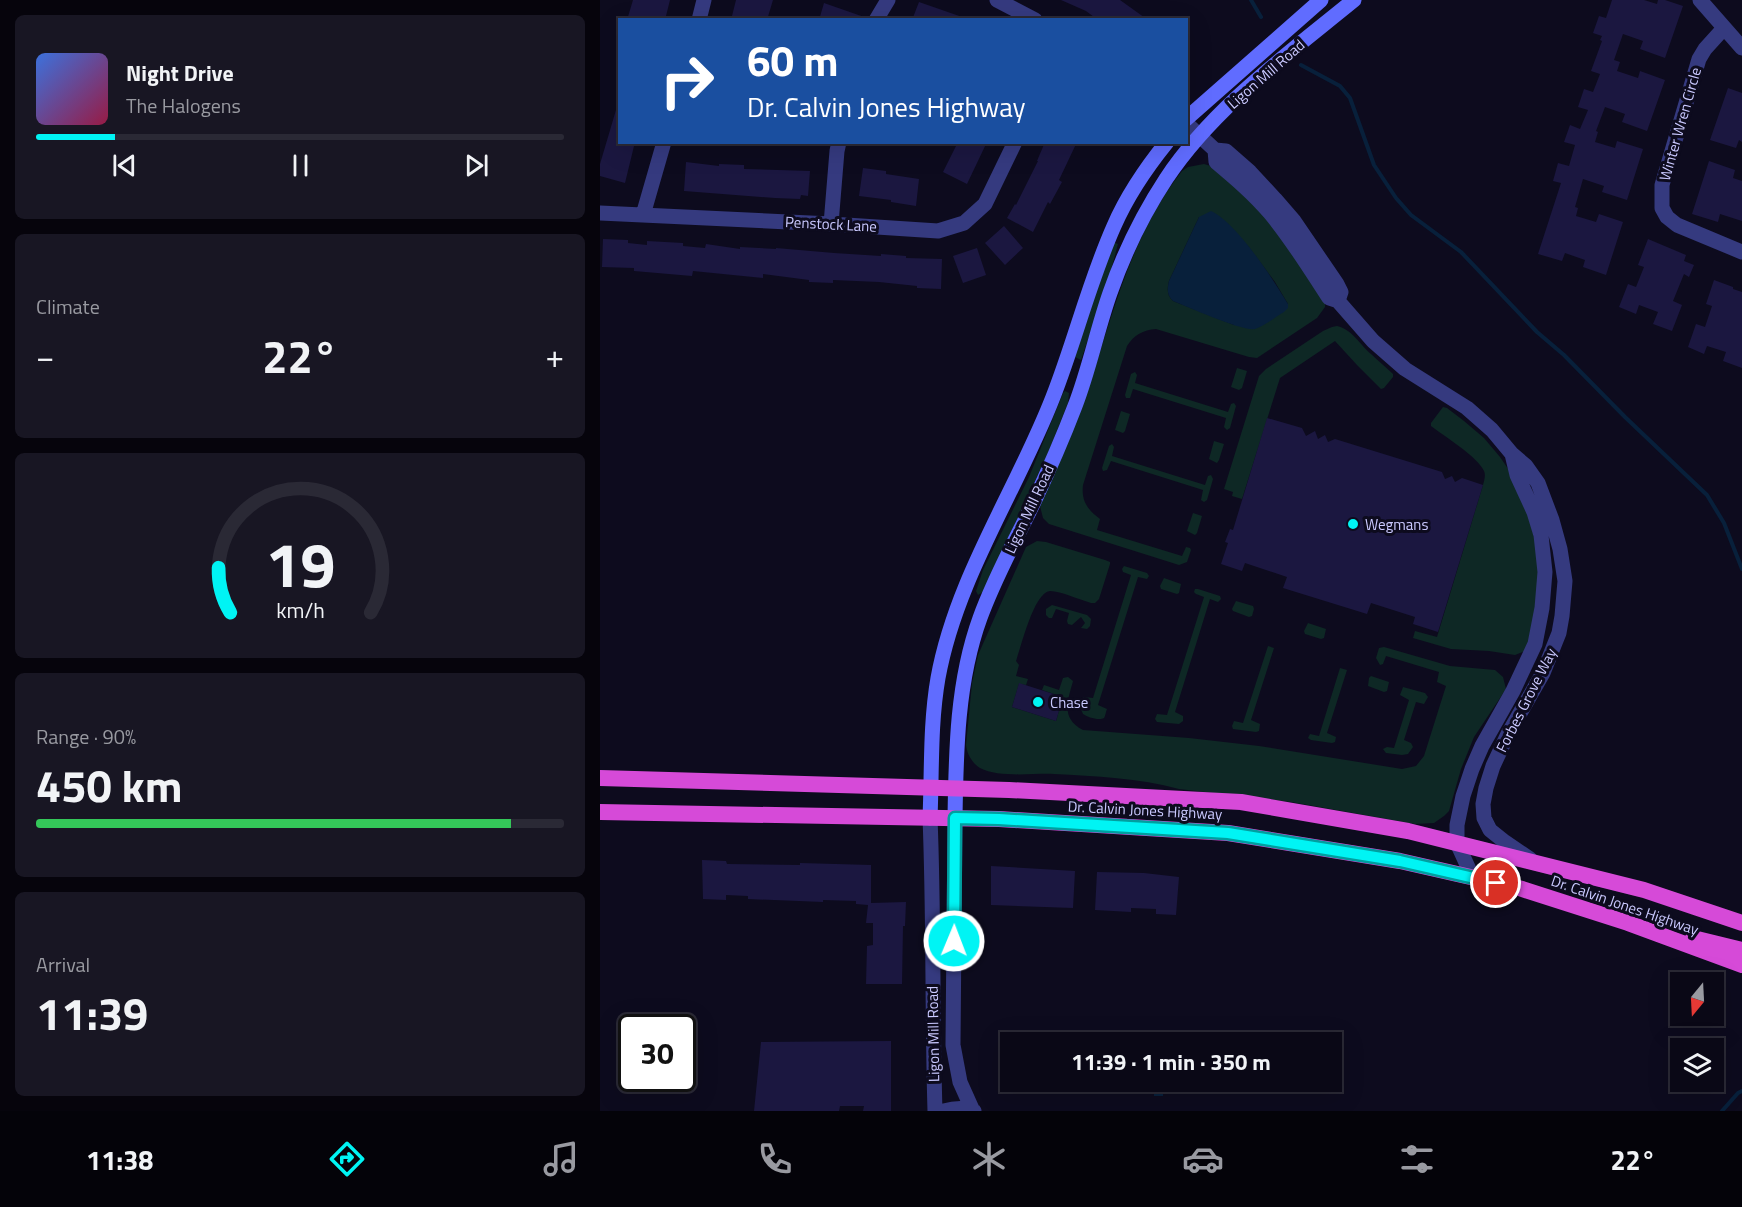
<!DOCTYPE html>
<meta charset="utf-8">
<style>
:root{--surface:#0a0816;--page:#181623;--text:#f1f3f6;--muted:#999aa1;--line:#2a2935;--accent:#00f4f4}
body{margin:0;font-family:"Titillium Web",sans-serif;background:var(--page);color:var(--text);height:100vh;display:flex;flex-direction:column;font-size:22px;white-space:nowrap}
*{box-sizing:border-box;margin:0}
p{font-size:20px;color:var(--muted)}
.icon{flex:none;width:33px;height:33px;fill:none;stroke:currentColor;stroke-width:2;stroke-linecap:round;stroke-linejoin:round}
.map{position:relative;flex:1;overflow:hidden}
.details{display:flex;flex-direction:column;gap:15px;padding:15px;background:#06040c;width:600px}
.details>*{flex:none}
.guide{position:absolute;left:18px;top:18px;width:570px;height:126px;border-radius:0px;box-shadow:0 6px 24px #0002,0 0 0 2px var(--line);background:#1a4fa0;color:#fff;overflow:hidden}
.needle{width:39px;rotate:198deg}
.controls{position:absolute;left:1070px;top:972px;display:grid;gap:12px}
.controls a{display:grid;place-items:center;width:54px;height:54px;border-radius:0px;background:var(--surface);box-shadow:0 6px 24px #0002,0 0 0 2px var(--line);font-size:30px}
.speed{position:absolute;left:18px;top:1014px;display:flex;gap:12px;font-size:30px;font-weight:700;text-align:center}
.speed>*{display:grid;place-content:center;width:78px;height:78px;border-radius:50%;background:var(--surface);box-shadow:0 6px 24px #0002,0 0 0 2px var(--line);line-height:1}
.speed .limit{border:3px solid #111;border-radius:9px;background:#fff;color:#111}
.pin{position:absolute;display:grid;place-items:center;width:51px;height:51px;color:#fff;margin:-26px;border:3px solid #fff;border-radius:50%;box-shadow:0 2px 6px #0007}
.me{position:absolute;width:66px;margin:-33px;rotate:1deg;stroke-linejoin:round;filter:drop-shadow(0 0 4px #0008)}
.turn{display:flex;align-items:center;gap:21px;height:126px;padding:0 30px;font-size:27px}
.turn .icon{width:78px;height:78px;stroke-width:2.5}
.turn b{display:block;font-size:42px;line-height:51px}
.big{font-size:45px;font-weight:700;line-height:1.1}
.details .widget{flex:1;display:flex;flex-direction:column;justify-content:center;gap:9px;min-width:0;padding:0 21px;border-radius:9px;background:var(--page)}
.details .dial{align-items:center;gap:0}
.dial svg{height:156px;overflow:visible;fill:none;stroke:var(--line);stroke-width:7;stroke-linecap:round;text-anchor:middle}
.dial text{fill:var(--text);stroke:none}
.song{display:flex;align-items:center;gap:18px}
.cover{width:72px;height:72px;border-radius:9px;background:linear-gradient(135deg,hsl(220 70% 55%),hsl(340 70% 35%))}
.played{height:6px;border-radius:3px;background:linear-gradient(90deg,var(--accent) 15%,var(--line) 15%)}
.keys{display:flex;justify-content:space-around;direction:ltr}
.heat{display:flex;justify-content:space-between;align-items:center;font-size:33px;direction:ltr}
.charge{height:9px;border-radius:4px;background:linear-gradient(90deg,#34c759 90%,var(--line) 0)}
.trip{position:absolute;left:400px;top:1032px;width:342px;height:60px;border-radius:0px;background:var(--surface);box-shadow:0 6px 24px #0002,0 0 0 2px var(--line);font-weight:700;line-height:60px;text-align:center}
.menu{display:flex;height:96px;justify-content:space-around;align-items:center;background:#040309;color:var(--muted)}
.menu .icon{width:42px;height:42px}
.menu .on{color:var(--accent)}
.menu b{font-size:27px;color:var(--text)}
main{display:flex;flex:1;min-height:0}
.map>svg:first-child{display:block}
.green{fill:#0e2825;fill-rule:evenodd}
.water{fill:#08203b}
.lines{fill:none;stroke-linecap:round;stroke-linejoin:round}
.stream{stroke:#08203b;stroke-width:4}
.building{fill:#1b1740}
.minor{stroke:#353a7f;stroke-width:15}
.tertiary{stroke:#353a7f;stroke-width:15}
.secondary{stroke:#606cff;stroke-width:15}
.trunk{stroke:#d64ad8;stroke-width:16}
.route-casing{stroke:#009f9f;stroke-width:15}
.route{stroke:#00f4f4;stroke-width:10}
.poi-dot{fill:#00f4f4;stroke:#0d0b1e;stroke-width:2}
.labels{text-anchor:middle;dominant-baseline:central;stroke-width:6;stroke-linejoin:round;paint-order:stroke}
.street-label{font-size:15px;fill:#cac9ff;stroke:#0d0b1e}
.poi-label{font-size:15px;fill:#cac9ff;stroke:#0d0b1e;text-anchor:start}
</style>
<main>
<section class="details">
<div class="widget">
<div class="song"><i class="cover"></i><div><b>Night Drive</b><p>The Halogens</p></div></div>
<div class="played"></div>
<div class="keys"><svg class="icon" aria-label="previous" viewBox="0 0 24 24"><path d="M18 5L8 12l10 7zM5 5v14"/></svg><svg class="icon" aria-label="pause" viewBox="0 0 24 24"><path d="M8 5v14M16 5v14"/></svg><svg class="icon" aria-label="next" viewBox="0 0 24 24"><path d="M6 5l10 7-10 7zM19 5v14"/></svg></div>
</div>
<div class="widget"><p>Climate</p>
<div class="heat"><a>−</a><b class="big">22°</b><a>+</a></div>
</div>
<div class="widget dial"><svg viewBox="0 0 100 80">
<path d="M14 69A42 42 0 1 1 86 69"/>
<path d="M14 69A42 42 0 0 1 8 46" stroke="#00f4f4"/>
<text x="50" y="56" font-size="32" font-weight="700">19</text>
<text x="50" y="72" font-size="11">km/h</text>
</svg></div>
<div class="widget"><p>Range · 90%</p><b class="big">450 km</b><div class="charge"></div></div>
<div class="widget"><p>Arrival</p><b class="big">11:39</b></div>
</section>
<div class="map">
<svg width="1142" height="1111" viewBox="0 0 1142 1111">
<rect width="100%" height="100%" fill="#0d0b1e"/>
<!-- green -->
<path class="green" d="M 604,164 L 614,167 L 665,214 L 725,301 L 725,307 L 717,318 L 657,358 L 649,357 L 556,329 C 543,330 534,335 527,346 L 483,485 C 481,501 488,510 500,519 L 497,530 L 582,556 L 586,547 L 590,548 L 591,550 L 587,562 L 579,565 L 449,524 L 443,518 L 440,506 C 456,469 474,431 487,392 C 513,315 530,237 582,171 L 588,167 ZM 599,217 L 648,246 L 675,282 L 688,304 L 634,325 L 573,301 C 567,295 567,290 569,281 Z
M 513,242 L 518,244 L 508,281 L 481,360 L 475,357 L 492,303 Z
M 737,326 C 752,329 760,345 771,354 C 778,361 786,367 793,374 L 793,377 L 784,388 L 781,389 L 757,365 L 735,341 L 680,378 L 642,499 L 632,496 L 633,492 L 624,489 L 659,376 L 666,369 L 723,331 L 732,327 Z
M 637,368 L 647,371 L 642,388 L 639,390 L 631,387 Z
M 535,372 L 537,375 L 535,383 L 628,412 L 631,404 L 634,403 L 636,406 L 630,428 L 627,430 L 624,427 L 626,418 L 533,389 L 530,398 L 526,398 L 525,395 L 531,374 Z
M 465,391 L 469,393 L 468,403 L 448,453 L 383,592 L 378,595 L 376,591 L 383,570 L 429,477 L 463,393 Z
M 843,407 L 847,408 L 864,421 L 884,438 L 900,457 L 915,479 L 925,499 L 941,566 L 935,623 L 925,651 L 915,655 L 889,651 L 851,649 L 813,638 L 815,631 L 837,637 L 883,485 C 884,481 886,475 884,471 C 878,457 844,436 831,426 L 831,423 Z
M 521,411 L 530,414 L 525,431 L 523,433 L 515,430 Z
M 614,441 L 624,444 L 619,460 L 617,463 L 609,459 Z
M 512,444 L 514,447 L 512,456 L 605,485 L 608,476 L 611,475 L 613,479 L 607,500 L 604,502 L 601,500 L 603,490 L 511,461 L 507,470 L 503,471 L 502,468 L 509,446 Z
M 593,513 L 602,516 L 597,533 L 595,535 L 587,531 Z
M 437,541 L 446,542 L 505,560 L 510,562 L 510,564 L 499,599 L 495,603 L 491,603 C 480,600 461,591 450,591 C 434,592 421,647 416,661 L 419,665 L 416,676 L 428,679 L 426,685 L 419,684 L 412,707 L 456,721 L 463,697 L 442,690 L 444,685 L 459,690 L 463,678 L 468,677 L 473,681 C 468,700 460,718 483,730 L 589,738 L 659,746 L 802,769 L 816,766 L 824,756 L 846,686 L 837,682 L 839,672 L 786,656 L 783,664 L 780,665 L 776,658 L 779,648 L 784,647 L 850,666 L 895,670 L 903,677 L 906,689 L 874,737 L 861,769 L 849,811 L 844,816 L 834,823 L 815,824 L 691,802 L 579,789 C 539,778 495,776 454,774 C 433,773 399,778 380,768 C 372,763 367,754 366,745 L 372,683 L 378,655 L 426,547 Z
M 524,566 L 547,573 L 549,576 L 547,579 L 538,577 L 498,705 L 507,709 C 506,711 505,717 504,718 C 499,721 487,717 483,714 L 480,707 L 483,697 L 493,698 L 531,575 L 523,572 L 522,569 Z
M 564,578 L 581,584 L 579,593 L 577,594 L 561,589 L 560,586 Z
M 595,589 L 598,589 L 620,596 L 621,599 L 618,602 L 610,599 L 575,712 L 583,716 L 583,721 L 579,724 L 557,722 L 555,719 L 557,714 L 567,715 L 604,597 L 596,594 L 594,592 Z
M 636,601 L 653,606 L 654,609 L 652,616 L 649,617 L 633,611 L 632,609 Z
M 452,605 L 487,615 L 491,619 L 490,626 L 487,629 L 481,628 L 485,623 L 481,617 L 472,625 L 468,624 L 467,621 L 469,613 L 456,609 L 452,618 L 449,618 L 446,615 L 446,609 Z
M 708,623 L 726,629 L 724,638 L 721,639 L 705,634 L 704,631 Z
M 668,646 L 674,648 L 651,720 L 660,724 L 659,731 L 656,732 L 633,729 L 632,726 L 634,721 L 643,723 Z
M 740,668 L 747,670 L 727,733 L 736,737 L 735,742 L 732,743 L 711,740 L 708,738 L 710,734 L 719,736 Z
M 771,676 L 789,682 L 787,691 L 784,692 L 768,686 L 769,678 Z
M 803,687 L 825,693 L 828,697 L 824,704 L 816,702 L 804,740 L 811,743 L 813,747 L 808,754 L 802,755 L 786,753 L 783,749 L 787,747 L 794,748 L 809,700 L 800,695 Z"/>
<!-- water -->
<path class="water" d="M 611,211 C 637,223 673,279 688,304 L 688,308 L 684,312 C 675,317 665,326 655,329 C 644,332 588,307 573,301 C 567,295 567,290 569,281 L 599,217 Z
M 554,1082 L 589,1084 L 588,1094 L 563,1093 L 563,1096 L 554,1096 Z"/>
<g class="lines">
<!-- stream -->
<path class="stream" d="M 651,0 L 661,17
M 701,65 L 740,86 L 750,98 L 774,165 L 796,198 L 811,215 L 861,252 L 937,332 L 964,355 L 1025,417 L 1107,495 L 1124,523 L 1142,569
M 1122,1111 L 1138,1093 L 1142,1091"/>
</g>
<!-- building -->
<path class="building" d="M 33,0 L 70,0 L 65,20 L 27,20 Z
M 136,0 L 173,0 L 167,20 L 131,20 Z
M 461,0 L 520,0 L 548,20 L 498,20 L 486,11 Z
M 1012,0 L 1044,0 L 1057,4 L 1058,0 L 1065,0 L 1083,6 L 1065,58 L 1040,49 L 1043,41 L 1023,34 L 1014,60 L 1020,62 L 1017,71 L 1038,78 L 1040,71 L 1065,80 L 1047,131 L 1022,122 L 1025,114 L 1005,107 L 996,131 L 998,132 L 995,142 L 1015,148 L 1017,141 L 1043,149 L 1027,200 L 1002,192 L 1004,186 L 983,179 L 975,207 L 978,208 L 976,216 L 996,222 L 999,214 L 1023,222 L 1006,275 L 983,267 L 985,260 L 965,253 L 962,261 L 938,254 L 961,183 L 953,181 L 958,163 L 969,166 L 975,145 L 964,142 L 970,125 L 980,129 L 988,110 L 978,107 L 984,89 L 993,92 L 1000,74 L 991,71 L 1002,41 L 1000,40 L 1002,36 L 993,33 L 999,16 L 1006,18 Z
M 319,2 L 365,18 L 365,20 L 312,20 Z
M 224,3 L 267,18 L 266,20 L 219,20 Z
M 1128,88 L 1142,93 L 1142,142 L 1139,140 L 1136,148 L 1110,140 Z
M 16,110 L 20,111 L 20,142 L 35,142 L 25,183 L 0,176 L 0,164 Z
M 358,142 L 387,142 L 367,184 L 343,172 Z
M 445,142 L 477,142 L 459,180 L 462,182 L 450,204 L 448,202 L 433,232 L 407,218 L 415,204 L 416,205 L 438,161 L 437,161 Z
M 1109,161 L 1135,170 L 1133,178 L 1142,181 L 1142,221 L 1120,214 L 1118,222 L 1092,214 Z
M 86,162 L 119,166 L 119,164 L 144,165 L 144,169 L 210,171 L 208,196 L 201,195 L 200,199 L 175,198 L 84,191 Z
M 263,168 L 286,171 L 286,174 L 319,179 L 316,206 L 291,202 L 291,200 L 259,196 Z
M 404,226 L 423,248 L 405,265 L 385,243 Z
M 3,239 L 28,240 L 28,243 L 47,245 L 47,241 L 83,243 L 83,246 L 105,248 L 106,244 L 140,249 L 140,247 L 176,249 L 176,248 L 234,253 L 281,256 L 281,254 L 306,256 L 306,258 L 342,259 L 341,289 L 317,288 L 317,286 L 279,282 L 233,280 L 233,283 L 209,282 L 209,280 L 163,274 L 163,278 L 93,271 L 92,276 L 34,271 L 34,268 L 2,267 Z
M 1048,239 L 1086,255 L 1084,261 L 1094,265 L 1089,277 L 1084,274 L 1073,301 L 1082,305 L 1072,331 L 1053,324 L 1058,312 L 1039,305 L 1036,314 L 1019,307 L 1028,284 L 1036,287 L 1044,267 L 1038,265 Z
M 377,248 L 386,275 L 363,283 L 353,256 Z
M 1114,280 L 1133,287 L 1133,289 L 1142,292 L 1142,368 L 1123,361 L 1126,352 L 1107,346 L 1104,354 L 1088,347 L 1096,324 L 1105,327 L 1112,306 L 1106,304 Z
M 667,418 L 702,428 L 706,436 L 715,431 L 718,439 L 725,435 L 728,442 L 735,439 L 842,472 L 845,479 L 852,476 L 855,482 L 862,478 L 883,485 L 838,632 L 813,624 L 815,617 L 771,603 L 767,614 L 683,588 L 687,577 L 645,563 L 642,571 L 621,564 L 628,543 L 625,542 L 630,529 L 633,530 Z
M 419,683 L 463,697 L 456,721 L 412,707 Z
M 102,860 L 126,861 L 127,864 L 200,865 L 200,863 L 271,865 L 271,903 L 306,902 L 305,926 L 303,926 L 302,984 L 266,984 L 267,946 L 273,945 L 273,923 L 266,923 L 268,905 L 256,904 L 256,901 L 223,900 L 223,902 L 148,899 L 148,896 L 126,895 L 126,900 L 103,899 Z
M 391,866 L 475,871 L 473,908 L 391,905 Z
M 497,872 L 544,873 L 579,877 L 576,915 L 556,914 L 556,909 L 531,908 L 531,912 L 495,910 Z
M 291,1041 L 291,1111 L 263,1111 L 264,1106 L 240,1106 L 239,1111 L 154,1111 L 161,1042 Z"/>
<g class="lines">
<!-- minor -->
<path class="minor" d="M 1100,0 L 1142,48
M 99,20 L 104,0
M 276,20 L 288,0
M 1124,28 L 1105,49 L 1099,59 L 1062,185 L 1062,208 L 1067,217 L 1077,225 L 1142,252
M 0,213 L 231,224 L 338,231 L 364,223 L 385,204 L 415,142
M 43,215 L 64,142
M 231,224 L 237,151 L 239,142
M 330,818 C 334,915 332,1013 335,1111
M 355,818 L 353,1045 L 360,1082 L 373,1111
M 344,1111 C 354,1108 364,1107 374,1111"/>
<!-- tertiary -->
<path class="tertiary" d="M 397,0 L 435,20
M 586,123 L 615,150 L 626,151 L 650,172 L 675,199 L 694,221 L 737,284 L 741,292 L 738,301
M 615,150 L 616,162 C 635,178 654,194 670,213 C 692,239 710,269 729,298 L 738,301 L 773,341 L 805,369 L 867,408 L 892,430 L 912,454 L 926,466 L 938,483 L 952,520 L 960,549 L 965,581 L 962,616 L 959,633 L 943,673 L 908,734 L 893,766 L 886,788 L 883,804 L 884,818 L 890,830 L 905,842 L 930,859
M 873,878 L 857,843 L 857,825 L 863,796 L 872,769 L 882,746 L 913,691 L 935,644 L 942,608 L 945,572 L 941,535 L 934,512 L 917,475 L 912,454"/>
<!-- secondary -->
<path class="secondary" d="M 586,119 L 721,0
M 330,818 C 332,771 330,724 338,678 C 356,578 417,490 453,397 C 475,341 489,282 514,226 C 527,196 546,168 567,142
M 355,818 C 356,751 357,681 380,618 C 394,579 414,543 432,506 C 447,474 462,440 475,406 C 489,370 497,330 510,293 C 524,253 543,214 566,179 C 613,108 688,54 754,0"/>
<!-- trunk -->
<path class="trunk" d="M 0,778 L 409,790 L 641,802 L 808,831 L 1044,890 L 1142,923
M 0,812 L 399,819 L 628,833 L 800,861 L 919,888 L 1028,923 L 1142,965
M 1093,938 L 1142,950"/>
</g>
<g class="lines">
<!-- route casing -->
<g class="route-casing">
<path id="route" d="M 354,941 L 355,818 L 399,819 L 628,833 L 800,861 L 896,883"/>
</g>
<!-- route -->
<use href="#route" class="route"/>
</g>
<!-- markers -->
<g class="poi-dot">
<circle cx="753" cy="524" r="6"/>
<circle cx="438" cy="702" r="6"/>
</g>
<g class="labels">
<!-- street labels -->
<g class="street-label">
<text transform="translate(666 74) rotate(-41)">Ligon Mill Road</text>
<text transform="translate(1080 124) rotate(-74)">Winter Wren Circle</text>
<text transform="translate(231 224) rotate(3)">Penstock Lane</text>
<text transform="translate(429 509) rotate(-65)">Ligon Mill Road</text>
<text transform="translate(926 700) rotate(-63)">Forbes Grove Way</text>
<text transform="translate(545 810) rotate(3)">Dr. Calvin Jones Highway</text>
<text transform="translate(1025 905) rotate(19)">Dr. Calvin Jones Highway</text>
<text transform="translate(333 1034) rotate(-91)">Ligon Mill Road</text>
</g>
<!-- poi labels -->
<g class="poi-label">
<text x="765" y="524">Wegmans</text>
<text x="450" y="702">Chase</text>
</g>
</g>
</svg>
<div class="controls">
<a><svg class="needle" viewBox="-14 -14 28 28"><path d="M0-13l5 13h-10z" fill="#e53935"/><path d="M0 13l5-13h-10z" fill="#999aa1"/></svg></a>
<a><svg class="icon" aria-label="layers" viewBox="0 0 24 24"><path d="M12 4l9 5-9 5-9-5zM3 14l9 5 9-5"/></svg></a>
</div>
<div class="speed"><div class="limit">30</div></div>
<div class="pin" style="left:896px;top:883px;background:#d93025"><svg class="icon" aria-label="arrive" viewBox="0 0 24 24"><path d="M6 21V4h12l-3 4 3 4H6"/></svg></div>
<svg class="me" style="left:354px;top:941px" viewBox="-20 -20 40 40"><circle r="17" fill="#00f4f4" stroke="#fff" stroke-width="3"/><path d="M0-11L8 9 0 5-8 9z" fill="#fff"/></svg>
<div class="trip">11:39 · 1 min · 350 m</div>
<div class="guide">
<div class="turn"><svg class="icon" aria-label="right" viewBox="0 0 24 24"><path d="M7 20v-9h11M14 6l5 5-5 5"/></svg><div><b>60 m</b>Dr. Calvin Jones Highway</div></div>
</div>
</div>
</main>
<nav class="menu">
<b>11:38</b>
<svg class="icon on" aria-label="directions" viewBox="0 0 24 24"><path d="M12 3l9 9-9 9-9-9zM9 14v-3h6M13 9l2 2-2 2"/></svg>
<svg class="icon" aria-label="music" viewBox="0 0 24 24"><path d="M9 18V5l10-2v13"/><circle cx="6" cy="18" r="3"/><circle cx="16" cy="16" r="3"/></svg>
<svg class="icon" aria-label="phone" viewBox="0 0 24 24"><path d="M5 4h4l2 5-3 2q2 4 5 5l2-3 5 2v4C11 20 4 13 5 4z"/></svg>
<svg class="icon" aria-label="climate" viewBox="0 0 24 24"><path d="M12 3v18M4 7l16 10M4 17L20 7"/></svg>
<svg class="icon" aria-label="car" viewBox="0 0 24 24"><path d="M5 17H2v-5l4-1 3-4h7l3 4 3 1v5h-3M9 17h6M6 11h13"/><circle cx="7" cy="17" r="2"/><circle cx="17" cy="17" r="2"/></svg>
<svg class="icon" aria-label="filters" viewBox="0 0 24 24"><path d="M4 7h16M4 17h16"/><circle cx="9" cy="7" r="2"/><circle cx="15" cy="17" r="2"/></svg>
<b>22°</b>
</nav>
